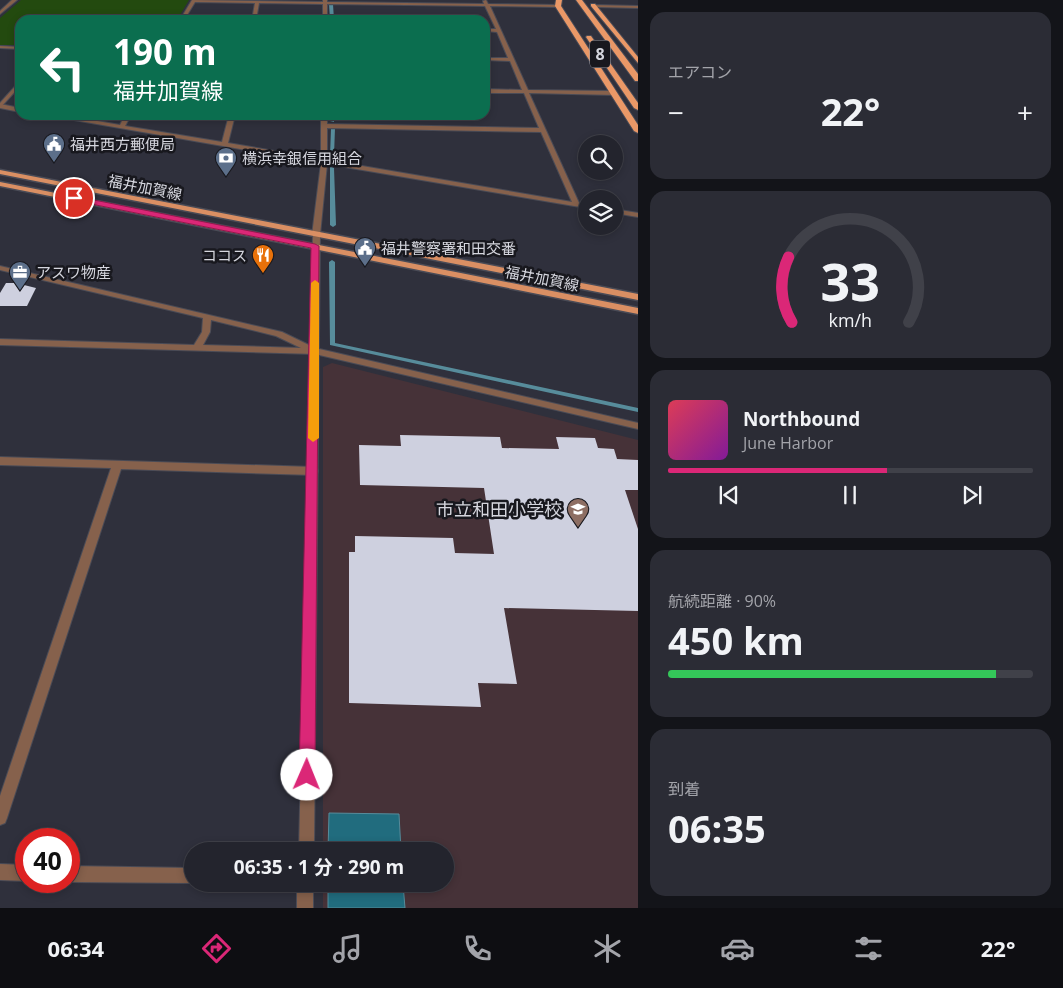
<!DOCTYPE html>
<html lang="ja">
<meta charset="utf-8">
<style>
:root{--surface:#23242d;--page:#2b2c35;--text:#f1f3f6;--muted:#a3a4aa;--line:#404149;--accent:#db2777}
body{margin:0;font-family:"Open Sans","Noto Sans JP",sans-serif;background:var(--page);color:var(--text);height:100vh;display:flex;flex-direction:column;font-size:19px;white-space:nowrap}
*{box-sizing:border-box;margin:0}
p{font-size:16px;color:var(--muted)}
.icon{flex:none;width:28px;height:28px;fill:none;stroke:currentColor;stroke-width:2;stroke-linecap:round;stroke-linejoin:round}
.map{position:relative;flex:1;overflow:hidden}
.sheet{display:flex;flex-direction:column;gap:12px;padding:12px;background:#131419;width:425px}
.sheet>*{flex:none}
.guide{position:absolute;left:15px;top:15px;width:475px;height:105px;border-radius:15px;box-shadow:0 2px 8px #0003,0 0 0 1px var(--line);background:#0b6e4f;color:#fff;overflow:hidden}
.tools{position:absolute;left:578px;top:135px;display:grid;gap:10px}
.tools a{display:grid;place-items:center;width:45px;height:45px;border-radius:50%;background:var(--surface);box-shadow:0 2px 8px #0003,0 0 0 1px var(--line);font-size:25px}
.speed{position:absolute;left:15px;top:828px;display:flex;gap:10px;font-size:25px;font-weight:700;text-align:center}
.speed>*{display:grid;place-content:center;width:65px;height:65px;border-radius:50%;background:var(--surface);box-shadow:0 2px 8px #0003,0 0 0 1px var(--line);line-height:1}
.speed .limit{border:8px solid #d22;background:#fff;color:#111}
.pin{position:absolute;display:grid;place-items:center;width:42px;height:42px;color:#fff;margin:-21px;border:2px solid #fff;border-radius:50%;box-shadow:0 1px 5px #0007}
.me{position:absolute;width:55px;margin:-28px;rotate:1deg;stroke-linejoin:round;filter:drop-shadow(0 0 4px #0008)}
.turn{display:flex;align-items:center;gap:18px;height:105px;padding:0 15px;font-size:22px}
.turn .icon{width:65px;height:65px;stroke-width:2.5}
.turn b{display:block;font-size:35px;line-height:42px}
.big{font-size:38px;font-weight:700;line-height:1.1}
.sheet .tile{flex:1;display:flex;flex-direction:column;justify-content:center;gap:8px;min-width:0;padding:0 18px;border-radius:15px;background:var(--page)}
.sheet .dial{align-items:center;gap:0}
.dial svg{height:130px;overflow:visible;fill:none;stroke:var(--line);stroke-width:7;stroke-linecap:round;text-anchor:middle}
.dial text{fill:var(--text);stroke:none}
.song{display:flex;align-items:center;gap:15px}
.cover{width:60px;height:60px;border-radius:8px;background:linear-gradient(135deg,hsl(350 70% 55%),hsl(290 70% 35%))}
.played{height:5px;border-radius:2px;background:linear-gradient(90deg,var(--accent) 60%,var(--line) 60%)}
.keys{display:flex;justify-content:space-around;direction:ltr}
.heat{display:flex;justify-content:space-between;align-items:center;font-size:28px;direction:ltr}
.charge{height:8px;border-radius:4px;background:linear-gradient(90deg,#34c759 90%,var(--line) 0)}
.trip{position:absolute;left:184px;top:842px;width:270px;height:50px;border-radius:25px;background:var(--surface);box-shadow:0 2px 8px #0003,0 0 0 1px var(--line);font-weight:700;line-height:50px;text-align:center}
.tab-bar{display:flex;height:80px;justify-content:space-around;align-items:center;background:#0e0e12;color:var(--muted)}
.tab-bar .icon{width:35px;height:35px}
.tab-bar .on{color:var(--accent)}
.tab-bar b{font-size:22px;color:var(--text)}
main{display:flex;flex:1;min-height:0}
.map>svg:first-child{display:block}
.education{fill:#463238}
.green{fill:#234a0f}
.water{fill:#216c7e;stroke:#578c9b}
.lines{fill:none;stroke-linecap:round;stroke-linejoin:round}
.stream{fill:#578c9b;fill-rule:evenodd}
.building{fill:#ced0df}
.minor-casing{stroke:#4a4b56;stroke-width:2}
.tertiary-casing{stroke:#4a4b56;stroke-width:2}
.primary-casing{stroke:#4a4b56;stroke-width:3}
.trunk-casing{stroke:#4a4b56;stroke-width:2}
.minor{fill:#86614c;fill-rule:evenodd}
.tertiary{fill:#86614c;fill-rule:evenodd}
.primary{fill:#da8f63;fill-rule:evenodd}
.trunk{fill:#ea9867;fill-rule:evenodd}
.route{fill:#db2777;stroke:#8e194d}
.slow{fill:#f59e0b}
.labels{text-anchor:middle;dominant-baseline:central;stroke-width:5;stroke-linejoin:round;paint-order:stroke}
.far-poi-label{font-size:15px;fill:#d5d6de;stroke:#18181e;text-anchor:start}
.far-street-label{font-size:15px;fill:#d5d6de;stroke:#18181e}
.shield{fill:#18181e;stroke:#9c9da4;stroke-width:1}
.shield-label{font-size:16px;font-weight:bold;fill:#d5d6de}
.poi-label{font-size:18px;fill:#d5d6de;stroke:#18181e;text-anchor:end}
</style>
<main>
<div class="map">
<svg width="638" height="908" viewBox="0 0 638 908">
<rect width="100%" height="100%" fill="#2f303c"/>
<!-- education -->
<path class="education" d="M 332,363 L 638,440 L 638,908 L 323,908 L 323,884 L 445,884 L 445,851 L 323,851 L 323,367 Z"/>
<!-- green -->
<path class="green" d="M 21,0 L 189,0 L 177,20 L 20,20 L 20,45 L 0,45 L 0,18 Z"/>
<!-- water -->
<path class="water" d="M 329,813 L 399,814 L 401,851 L 328,851 Z
M 328,884 L 403,884 L 405,908 L 328,908 Z"/>
<g class="lines">
<!-- stream -->
<path class="stream" d="M 331,3 L 333,4 L 334,20 L 330,20 L 329,4 Z
M 330,115 L 334,115 L 334,122 L 330,121 Z
M 333,127 L 335,128 L 334,156 L 332,157 L 330,156 L 331,128 Z
M 330,167 L 334,168 L 336,225 L 333,227 L 330,225 Z
M 332,260 L 335,262 L 335,343 L 638,408 L 638,412 L 330,345 L 329,262 Z"/>
</g>
<!-- building -->
<path class="building" d="M 6,283 L 16,283 L 36,288 L 27,306 L 0,306 L 0,293 Z
M 400,435 L 500,437 L 502,448 L 559,449 L 556,437 L 595,438 L 598,448 L 614,449 L 617,459 L 638,460 L 638,490 L 625,490 L 638,529 L 638,611 L 504,608 L 517,684 L 478,683 L 481,707 L 349,703 L 349,552 L 355,552 L 355,536 L 453,538 L 455,553 L 494,554 L 484,488 L 360,485 L 359,445 L 401,446 Z"/>
<g class="lines">
<!-- minor casing -->
<g class="minor-casing">
<path id="minor" d="M 12,0 L 17,0 L 0,14 L 0,11 Z
M 192,0 L 323,2 L 323,0 L 327,0 L 327,2 L 484,4 L 483,1 L 486,0 L 488,4 L 560,5 L 558,7 L 490,6 L 528,90 L 614,91 L 617,93 L 614,95 L 529,93 L 579,203 L 586,204 L 586,208 L 327,164 L 320,235 L 316,237 L 312,235 L 321,163 L 51,116 L 50,115 L 63,115 L 120,125 L 125,115 L 131,115 L 125,126 L 222,142 L 229,115 L 235,115 L 228,143 L 321,159 L 321,115 L 327,115 L 327,124 L 539,128 L 524,93 L 485,93 L 485,89 L 522,90 L 510,61 L 485,60 L 485,58 L 508,58 L 497,32 L 485,31 L 485,29 L 496,29 L 485,6 L 327,4 L 327,20 L 323,20 L 323,4 L 259,3 L 256,20 L 252,20 L 255,3 L 195,2 L 184,20 L 180,20 ZM 327,128 L 541,132 L 572,202 L 327,160 Z
M 594,5 L 638,6 L 638,8 L 596,7 Z
M 0,46 L 20,47 L 20,49 L 0,48 Z
M 0,104 L 20,108 L 20,112 L 0,108 Z
M 614,209 L 638,213 L 638,217 L 614,213 Z
M 0,266 L 282,332 L 315,348 L 638,423 L 638,429 L 315,354 L 0,345 L 0,339 L 194,345 L 202,332 L 203,318 L 0,270 ZM 211,320 L 276,336 L 301,348 L 203,345 L 210,332 Z
M 0,457 L 313,467 L 317,468 L 318,471 L 317,474 L 313,475 L 121,469 L 7,818 L 5,823 L 0,825 L 0,796 L 111,468 L 0,465 Z
M 0,864 L 26,865 L 26,881 L 0,880 Z
M 69,866 L 192,868 L 192,883 L 69,882 Z"/>
</g>
<!-- tertiary casing -->
<g class="tertiary-casing">
<path id="tertiary" d="M 20,81 L 20,86 L 0,108 L 0,103 Z
M 313,233 L 320,235 L 314,851 L 299,851 Z
M 297,884 L 313,884 L 313,908 L 297,908 Z"/>
</g>
<!-- primary casing -->
<g class="primary-casing">
<path id="primary" d="M 0,170 L 638,294 L 638,300 L 0,174 Z
M 0,182 L 638,308 L 638,314 L 0,186 Z"/>
</g>
<!-- trunk casing -->
<g class="trunk-casing">
<path id="trunk" d="M 556,0 L 562,0 L 561,6 L 638,125 L 638,133 L 634,131 L 555,6 Z
M 576,0 L 582,0 L 638,74 L 638,81 L 635,81 Z
M 591,4 L 595,4 L 638,57 L 638,63 L 591,6 Z
M 587,36 L 591,36 L 638,103 L 638,110 L 634,108 L 586,37 Z"/>
</g>
<!-- minor -->
<use href="#minor" class="minor"/>
<!-- tertiary -->
<use href="#tertiary" class="tertiary"/>
<!-- primary -->
<use href="#primary" class="primary"/>
<!-- trunk -->
<use href="#trunk" class="trunk"/>
</g>
<!-- route -->
<path class="route" d="M 74,196 L 315,244 L 319,246 L 315,775 L 313,781 L 307,783 L 301,781 L 299,775 L 311,248 L 71,200 L 70,198 Z"/>
<!-- slow -->
<path class="slow" d="M 315,280 L 319,283 L 319,438 L 313,442 L 308,438 L 311,283 Z"/>
<!-- icons -->
<defs>
<g id="civic-pin" transform="scale(1.125)"><path d="M0 17L-7.5 6A9.5 9.5 0 1 1 7.5 6Z" fill="#5c6f8a" stroke="#18181e"/><path d="M-.6-6.5H3V-4.5H.6V-3L4-1V1h2V6H-6V1h2V-1L-.6-3ZM-1.2 2.5V6h2.4V2.5Z" fill="#fff"/></g>
<g id="bank-pin" transform="scale(1.125)"><path d="M0 17L-7.5 6A9.5 9.5 0 1 1 7.5 6Z" fill="#5c6f8a" stroke="#18181e"/><path d="M-6-4H6V4H-6ZM0-2.3a2.3 2.3 0 1 0 0 4.6a2.3 2.3 0 1 0 0-4.6Z" fill="#fff"/></g>
<g id="restaurant-pin" transform="scale(1.125)"><path d="M0 17L-7.5 6A9.5 9.5 0 1 1 7.5 6Z" fill="#e8710a" stroke="#18181e"/><path d="M-5-6h1v4h1v-4h1v4h1v-4h1v5L-1.5 .5V6h-2V.5L-5-1ZM5-6V6H3V1.5H1.5Q1.5-4 5-6Z" fill="#fff"/></g>
<g id="office-pin" transform="scale(1.125)"><path d="M0 17L-7.5 6A9.5 9.5 0 1 1 7.5 6Z" fill="#5c6f8a" stroke="#18181e"/><path d="M-6-3h4V-5.5h4V-3h4V5H-6ZM-1-4.5V-3h2v-1.5ZM-6 0V1H6V0Z" fill="#fff"/></g>
<g id="school-pin" transform="scale(1.125)"><path d="M0 17L-7.5 6A9.5 9.5 0 1 1 7.5 6Z" fill="#8d6e63" stroke="#18181e"/><path d="M0-5L7-2L0 1L-7-2ZM-4 1L0 2.5L4 1V4Q0 6-4 4Z" fill="#fff"/></g>
</defs>
<g fill-rule="evenodd">
<use href="#civic-pin" x="54" y="144"/>
<use href="#bank-pin" x="226" y="158"/>
<use href="#civic-pin" x="365" y="248"/>
<use href="#restaurant-pin" x="263" y="255"/>
<use href="#office-pin" x="20" y="272"/>
<use href="#school-pin" x="578" y="509"/>
</g>
<g class="labels">
<!-- far-poi labels -->
<g class="far-poi-label">
<text x="70" y="144">福井西方郵便局</text>
<text x="242" y="158">横浜幸銀信用組合</text>
<text x="381" y="248">福井警察署和田交番</text>
<text x="247" y="255" text-anchor="end">ココス</text>
<text x="36" y="272">アスワ物産</text>
</g>
<!-- far-street labels -->
<g class="far-street-label">
<text transform="translate(145 187) rotate(11)">福井加賀線</text>
<text transform="translate(542 278) rotate(11)">福井加賀線</text>
</g>
<!-- shield labels -->
<rect class="shield" x="590" y="40.5" width="20" height="27" rx="4"/>
<g class="shield-label">
<text x="600" y="54">8</text>
</g>
<!-- poi labels -->
<g class="poi-label">
<text x="562" y="509">市立和田小学校</text>
</g>
</g>
</svg>
<div class="tools">
<a><svg class="icon" aria-label="search" viewBox="0 0 24 24"><circle cx="10" cy="10" r="6"/><path d="M15 15l6 6"/></svg></a>
<a><svg class="icon" aria-label="layers" viewBox="0 0 24 24"><path d="M12 4l9 5-9 5-9-5zM3 14l9 5 9-5"/></svg></a>
</div>
<div class="speed"><div class="limit">40</div></div>
<div class="pin" style="left:74px;top:198px;background:#d93025"><svg class="icon" aria-label="arrive" viewBox="0 0 24 24"><path d="M6 21V4h12l-3 4 3 4H6"/></svg></div>
<svg class="me" style="left:307px;top:775px" viewBox="-20 -20 40 40"><circle r="19" fill="#fff"/><path d="M0-13L10 11 0 6-10 11z" fill="#db2777"/></svg>
<div class="trip">06:35 · 1 分 · 290 m</div>
<div class="guide">
<div class="turn"><svg class="icon" aria-label="left" viewBox="0 0 24 24"><path d="M17 20v-9H6M10 6l-5 5 5 5"/></svg><div><b>190 m</b>福井加賀線</div></div>
</div>
</div>
<section class="sheet">
<div class="tile"><p>エアコン</p>
<div class="heat"><a>−</a><b class="big">22°</b><a>+</a></div>
</div>
<div class="tile dial"><svg viewBox="0 0 100 80">
<path d="M14 69A42 42 0 1 1 86 69"/>
<path d="M14 69A42 42 0 0 1 12 29" stroke="#db2777"/>
<text x="50" y="56" font-size="32" font-weight="700">33</text>
<text x="50" y="72" font-size="11">km/h</text>
</svg></div>
<div class="tile">
<div class="song"><i class="cover"></i><div><b>Northbound</b><p>June Harbor</p></div></div>
<div class="played"></div>
<div class="keys"><svg class="icon" aria-label="previous" viewBox="0 0 24 24"><path d="M18 5L8 12l10 7zM5 5v14"/></svg><svg class="icon" aria-label="pause" viewBox="0 0 24 24"><path d="M8 5v14M16 5v14"/></svg><svg class="icon" aria-label="next" viewBox="0 0 24 24"><path d="M6 5l10 7-10 7zM19 5v14"/></svg></div>
</div>
<div class="tile"><p>航続距離 · 90%</p><b class="big">450 km</b><div class="charge"></div></div>
<div class="tile"><p>到着</p><b class="big">06:35</b></div>
</section>
</main>
<nav class="tab-bar">
<b>06:34</b>
<svg class="icon on" aria-label="directions" viewBox="0 0 24 24"><path d="M12 3l9 9-9 9-9-9zM9 14v-3h6M13 9l2 2-2 2"/></svg>
<svg class="icon" aria-label="music" viewBox="0 0 24 24"><path d="M9 18V5l10-2v13"/><circle cx="6" cy="18" r="3"/><circle cx="16" cy="16" r="3"/></svg>
<svg class="icon" aria-label="phone" viewBox="0 0 24 24"><path d="M5 4h4l2 5-3 2q2 4 5 5l2-3 5 2v4C11 20 4 13 5 4z"/></svg>
<svg class="icon" aria-label="climate" viewBox="0 0 24 24"><path d="M12 3v18M4 7l16 10M4 17L20 7"/></svg>
<svg class="icon" aria-label="car" viewBox="0 0 24 24"><path d="M5 17H2v-5l4-1 3-4h7l3 4 3 1v5h-3M9 17h6M6 11h13"/><circle cx="7" cy="17" r="2"/><circle cx="17" cy="17" r="2"/></svg>
<svg class="icon" aria-label="filters" viewBox="0 0 24 24"><path d="M4 7h16M4 17h16"/><circle cx="9" cy="7" r="2"/><circle cx="15" cy="17" r="2"/></svg>
<b>22°</b>
</nav>
